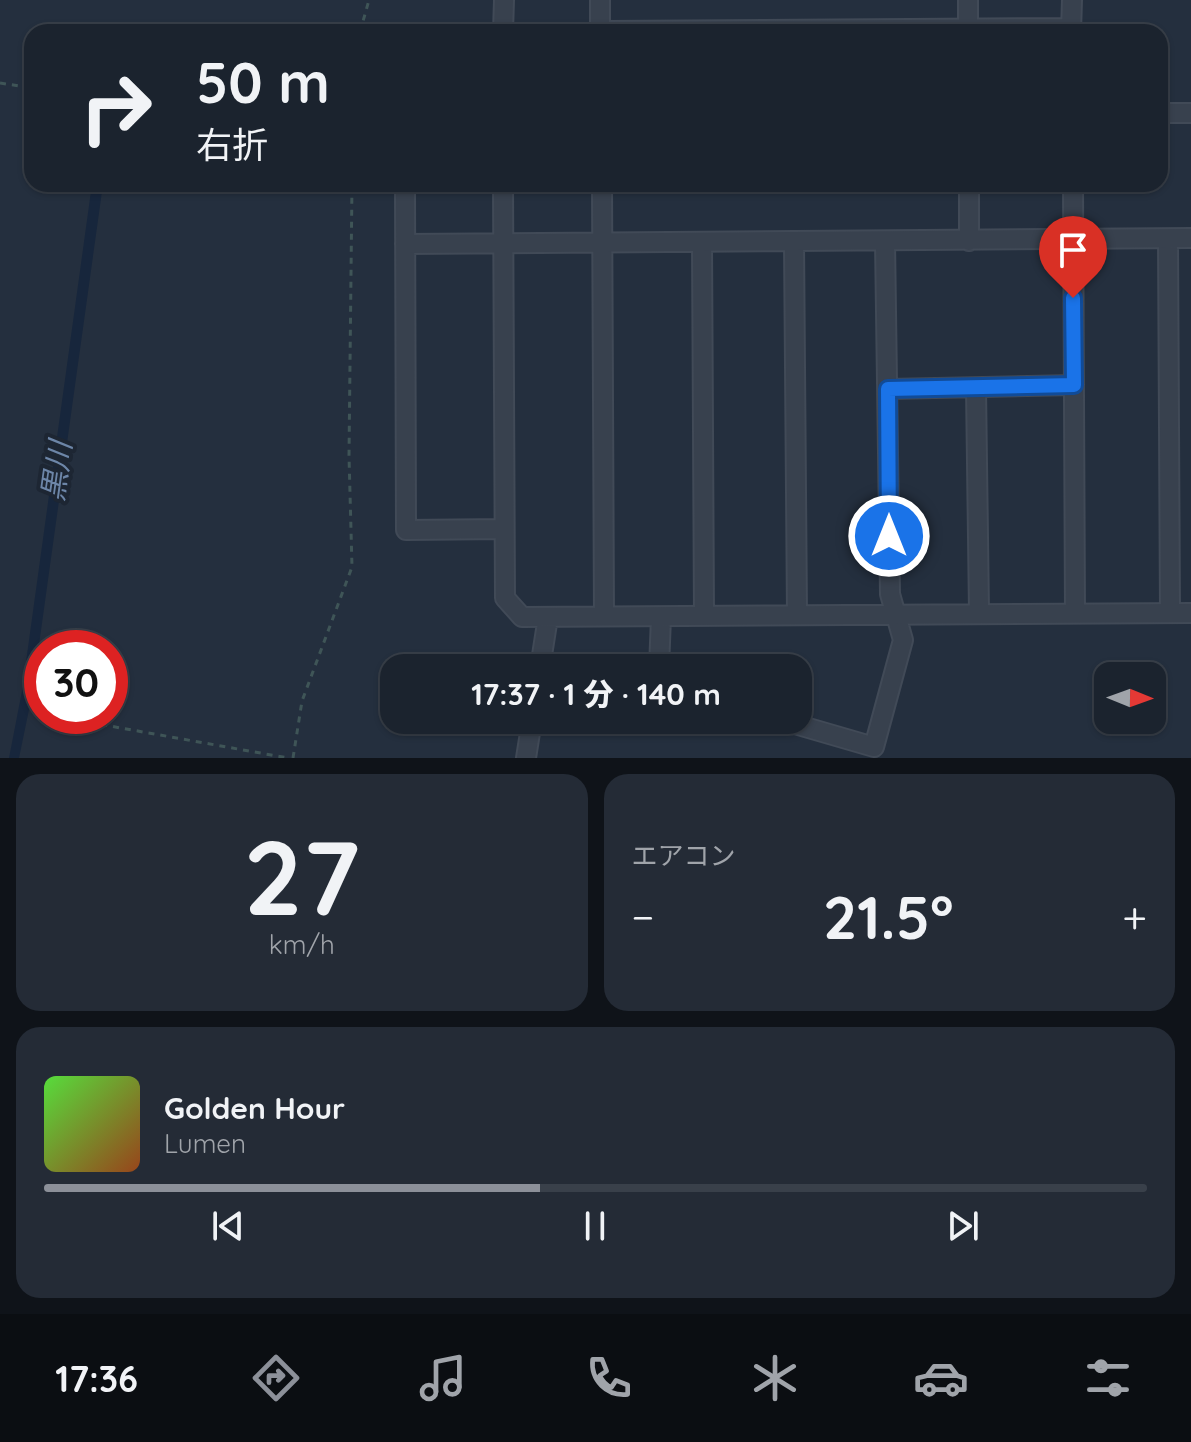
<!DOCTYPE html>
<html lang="ja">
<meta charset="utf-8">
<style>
:root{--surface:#1b232e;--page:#242b36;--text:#f1f3f6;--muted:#a0a4aa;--line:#39404a;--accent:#8c9099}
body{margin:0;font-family:Quicksand,"Noto Sans JP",sans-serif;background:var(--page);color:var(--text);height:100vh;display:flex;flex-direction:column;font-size:30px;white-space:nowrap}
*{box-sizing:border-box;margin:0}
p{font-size:26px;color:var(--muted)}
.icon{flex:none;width:44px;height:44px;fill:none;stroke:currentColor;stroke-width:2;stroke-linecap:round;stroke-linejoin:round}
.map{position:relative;height:758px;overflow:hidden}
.details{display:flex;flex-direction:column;gap:16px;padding:16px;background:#0f1319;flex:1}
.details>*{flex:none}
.guide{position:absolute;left:24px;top:24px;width:1144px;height:168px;border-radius:24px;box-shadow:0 2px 6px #0004,0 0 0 2px var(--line);background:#1b232e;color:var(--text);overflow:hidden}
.needle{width:52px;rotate:91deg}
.controls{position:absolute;left:1094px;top:662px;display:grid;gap:16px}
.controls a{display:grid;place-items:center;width:72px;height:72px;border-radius:16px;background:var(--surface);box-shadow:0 2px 6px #0004,0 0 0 2px var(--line);font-size:40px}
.speed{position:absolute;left:24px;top:630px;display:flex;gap:16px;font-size:40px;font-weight:700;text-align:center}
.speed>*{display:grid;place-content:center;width:104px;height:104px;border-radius:50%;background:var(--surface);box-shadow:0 2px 6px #0004,0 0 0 2px var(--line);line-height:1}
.speed .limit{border:12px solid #d22;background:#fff;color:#111}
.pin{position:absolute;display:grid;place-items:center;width:68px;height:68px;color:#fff;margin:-82px -34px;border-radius:50% 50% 50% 0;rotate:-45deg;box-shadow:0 0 8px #0007}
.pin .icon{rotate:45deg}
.me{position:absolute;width:88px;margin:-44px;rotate:0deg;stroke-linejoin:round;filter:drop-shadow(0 0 6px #0008)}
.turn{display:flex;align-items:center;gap:28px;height:168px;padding:0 40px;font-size:36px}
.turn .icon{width:104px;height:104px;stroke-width:2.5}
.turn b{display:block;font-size:56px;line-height:68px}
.big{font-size:60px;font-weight:800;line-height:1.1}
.details .card{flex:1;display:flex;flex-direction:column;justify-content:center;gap:12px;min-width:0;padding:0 28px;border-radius:24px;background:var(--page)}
.details .dial{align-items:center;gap:0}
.dial b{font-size:104px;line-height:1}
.song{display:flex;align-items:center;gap:24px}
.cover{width:96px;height:96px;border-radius:12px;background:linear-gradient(135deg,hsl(110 70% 55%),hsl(20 70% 35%))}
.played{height:8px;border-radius:4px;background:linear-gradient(90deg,var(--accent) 45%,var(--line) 45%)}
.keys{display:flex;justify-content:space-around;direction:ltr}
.heat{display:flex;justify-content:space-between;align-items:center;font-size:44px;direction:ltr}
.details .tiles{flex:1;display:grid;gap:16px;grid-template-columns:1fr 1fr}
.card:last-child{grid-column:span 2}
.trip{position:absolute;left:380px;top:654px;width:432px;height:80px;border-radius:24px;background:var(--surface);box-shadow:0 2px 6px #0004,0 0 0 2px var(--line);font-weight:800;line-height:80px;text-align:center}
.dock{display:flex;height:128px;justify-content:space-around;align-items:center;background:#0b0e12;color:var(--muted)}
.dock .icon{width:56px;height:56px}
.dock .on{color:var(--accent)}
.dock b{font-size:36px;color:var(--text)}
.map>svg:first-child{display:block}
.water{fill:#17263c}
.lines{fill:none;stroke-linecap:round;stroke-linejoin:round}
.street-casing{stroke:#414a57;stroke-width:22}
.path{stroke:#3f5557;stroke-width:3;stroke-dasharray:6 6;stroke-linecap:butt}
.street{stroke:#38414e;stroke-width:18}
.route-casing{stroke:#114b97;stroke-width:20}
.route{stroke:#1a73e8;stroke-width:14}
.labels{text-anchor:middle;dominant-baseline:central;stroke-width:8;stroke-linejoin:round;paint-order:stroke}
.water-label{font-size:30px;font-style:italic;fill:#6d86a8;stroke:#1d2633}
</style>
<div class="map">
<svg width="1191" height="758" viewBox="0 0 1191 758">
<rect width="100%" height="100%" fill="#242f3e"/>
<!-- water -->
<path class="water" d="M 92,184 L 103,184 L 32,695 L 19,758 L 9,758 L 22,691 Z"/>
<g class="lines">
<!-- street casing -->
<g class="street-casing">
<path id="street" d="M 600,0 L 600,32
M 968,0 L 968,32
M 600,31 L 1071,28
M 503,32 L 504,0
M 1071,32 L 1072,0
M 1160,113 L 1191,113
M 405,184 L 406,530 L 504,529
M 503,184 L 505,598 L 522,617 L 1191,613
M 602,184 L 604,616
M 969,184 L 969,241
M 1073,184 L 1075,613
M 1168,239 L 1170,613
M 794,242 L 797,615
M 702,243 L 704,616
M 405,244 L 1191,238
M 976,388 L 979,612
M 888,389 L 1074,385
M 540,668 L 548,617
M 659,668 L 661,617
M 781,720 L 874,747 L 903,640 L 890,594 L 885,241
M 526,758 L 532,720"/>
</g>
<!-- path -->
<path class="path" d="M 360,32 L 369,0
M 0,83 L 32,88
M 54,716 L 288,758
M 293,758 L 302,701 L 352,567 L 349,456 L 352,184"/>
<!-- street -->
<use href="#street" class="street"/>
</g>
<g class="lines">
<!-- route casing -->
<g class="route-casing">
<path id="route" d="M 889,536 L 888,389 L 1074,385 L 1073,298"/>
</g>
<!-- route -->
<use href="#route" class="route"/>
</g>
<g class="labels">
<!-- water labels -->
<g class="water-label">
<text transform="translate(56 471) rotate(-82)">黒川</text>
</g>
</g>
</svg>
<div class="controls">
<a><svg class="needle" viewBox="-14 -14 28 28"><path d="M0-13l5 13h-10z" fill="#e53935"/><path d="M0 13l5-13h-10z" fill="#a0a4aa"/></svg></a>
</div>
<div class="speed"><div class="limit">30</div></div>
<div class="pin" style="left:1073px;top:298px;background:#d93025"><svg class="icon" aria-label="arrive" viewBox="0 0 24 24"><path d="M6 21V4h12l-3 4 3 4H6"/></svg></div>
<svg class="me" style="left:889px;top:536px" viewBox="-20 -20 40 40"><circle r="17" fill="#1a73e8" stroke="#fff" stroke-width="3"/><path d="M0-11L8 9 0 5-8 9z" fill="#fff"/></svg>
<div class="trip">17:37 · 1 分 · 140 m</div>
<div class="guide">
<div class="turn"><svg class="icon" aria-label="right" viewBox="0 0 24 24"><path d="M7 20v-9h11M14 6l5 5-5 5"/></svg><div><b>50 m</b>右折</div></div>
</div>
</div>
<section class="details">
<div class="tiles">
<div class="card dial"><b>27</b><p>km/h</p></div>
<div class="card"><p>エアコン</p>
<div class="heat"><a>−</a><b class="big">21.5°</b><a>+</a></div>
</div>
<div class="card">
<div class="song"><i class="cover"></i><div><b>Golden Hour</b><p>Lumen</p></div></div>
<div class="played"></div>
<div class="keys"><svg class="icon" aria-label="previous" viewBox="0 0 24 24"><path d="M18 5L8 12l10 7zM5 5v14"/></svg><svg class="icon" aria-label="pause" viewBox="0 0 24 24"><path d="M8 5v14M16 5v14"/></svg><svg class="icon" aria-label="next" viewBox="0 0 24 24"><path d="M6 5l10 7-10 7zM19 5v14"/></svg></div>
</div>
</div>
</section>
<nav class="dock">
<b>17:36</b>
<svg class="icon on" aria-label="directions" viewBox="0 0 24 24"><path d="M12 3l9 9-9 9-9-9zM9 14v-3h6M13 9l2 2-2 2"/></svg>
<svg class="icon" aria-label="music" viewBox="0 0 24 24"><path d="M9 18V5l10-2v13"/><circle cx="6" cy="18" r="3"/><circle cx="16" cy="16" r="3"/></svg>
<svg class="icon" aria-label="phone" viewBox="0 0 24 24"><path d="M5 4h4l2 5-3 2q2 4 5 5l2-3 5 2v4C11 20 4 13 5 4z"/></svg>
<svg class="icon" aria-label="climate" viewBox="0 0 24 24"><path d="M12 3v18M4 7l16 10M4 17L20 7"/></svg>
<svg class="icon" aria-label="car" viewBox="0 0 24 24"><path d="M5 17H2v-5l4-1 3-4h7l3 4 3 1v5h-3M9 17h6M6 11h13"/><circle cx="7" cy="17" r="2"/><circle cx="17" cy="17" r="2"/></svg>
<svg class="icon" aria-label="filters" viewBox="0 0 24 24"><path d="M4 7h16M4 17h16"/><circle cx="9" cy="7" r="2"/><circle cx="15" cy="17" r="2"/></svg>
</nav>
